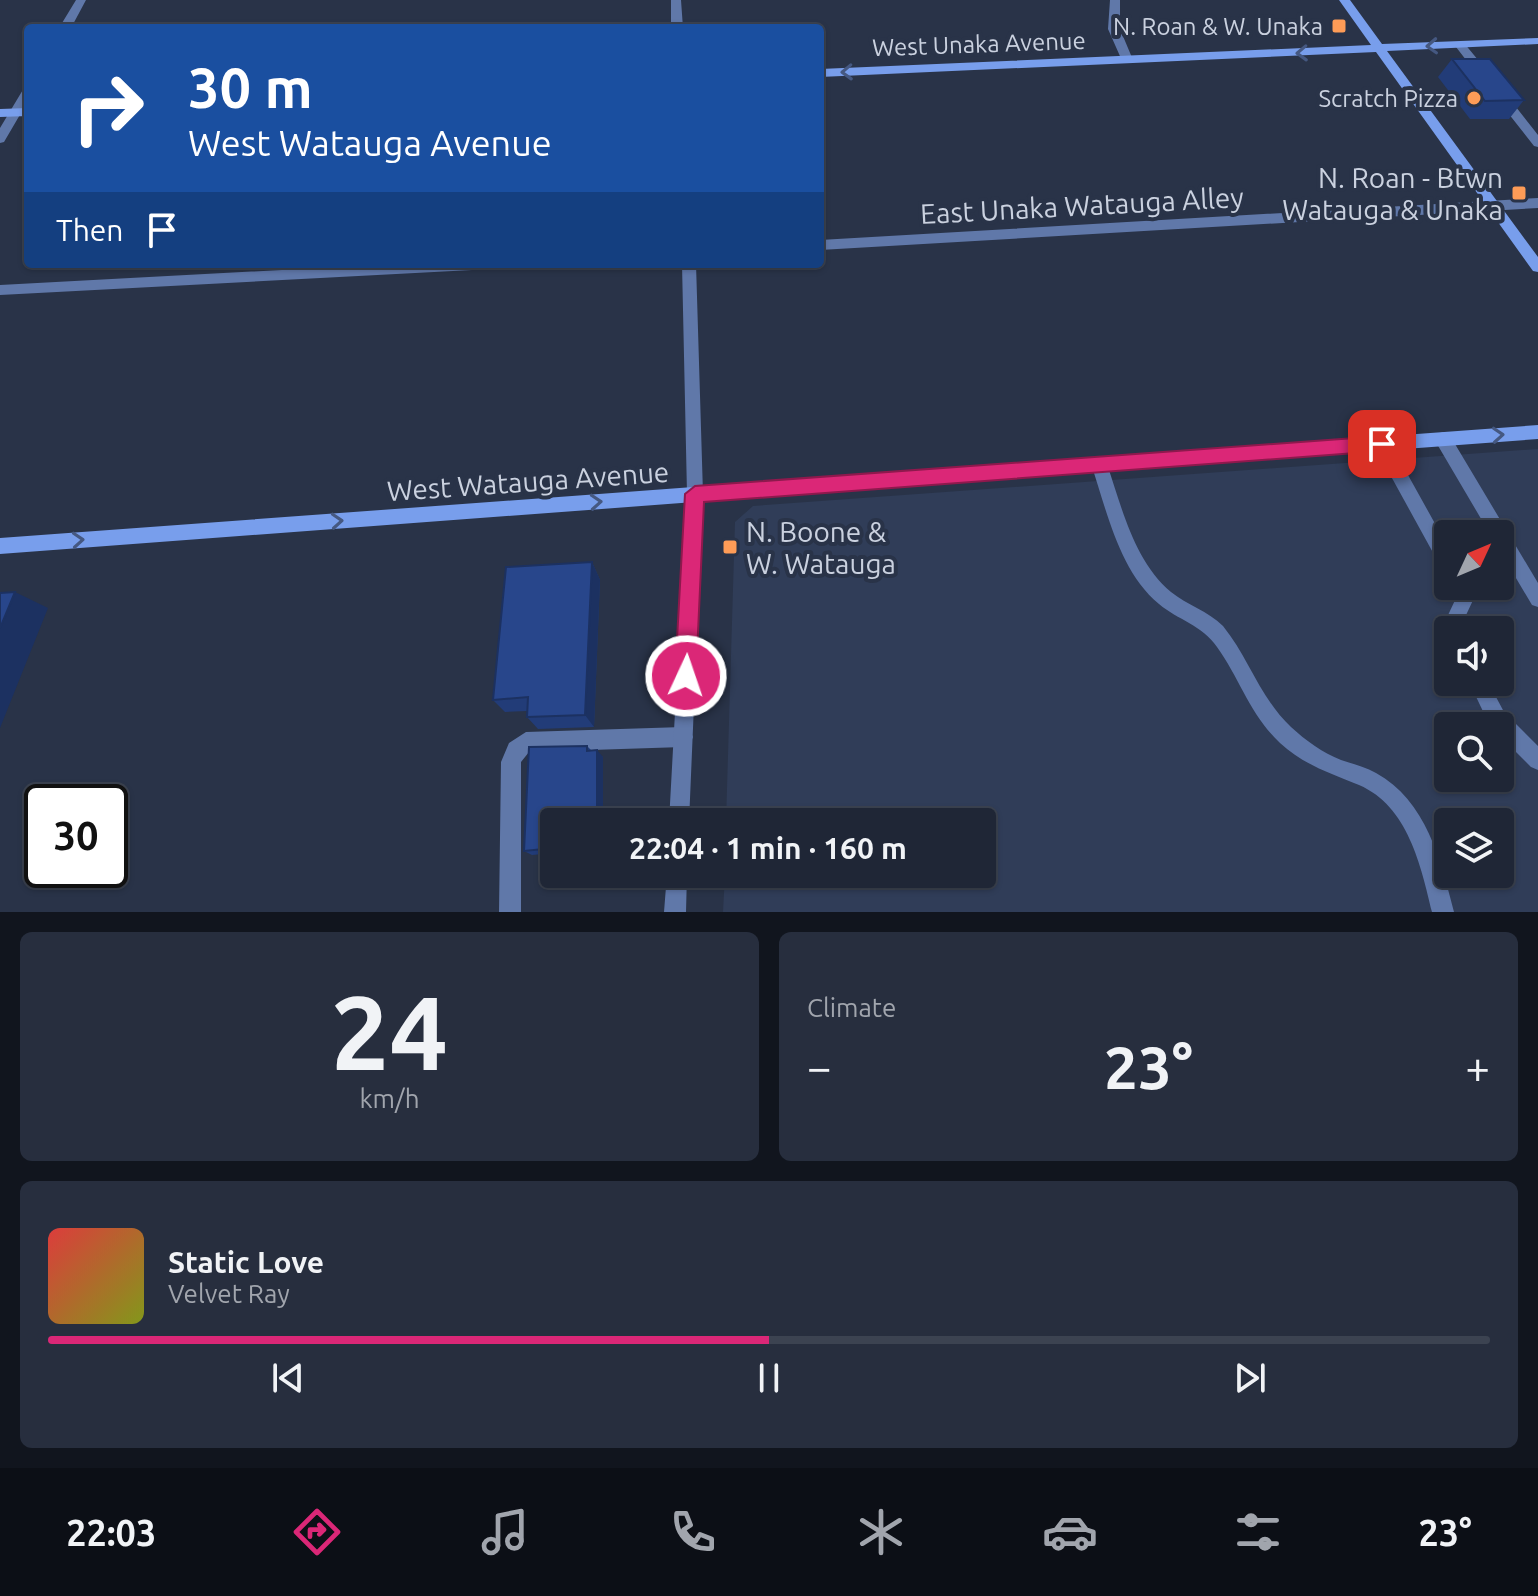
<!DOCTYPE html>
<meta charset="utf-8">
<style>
:root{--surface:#1f2636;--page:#272e3e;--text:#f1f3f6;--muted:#a1a5ad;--line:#3c4351;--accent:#db2777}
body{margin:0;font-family:Ubuntu,sans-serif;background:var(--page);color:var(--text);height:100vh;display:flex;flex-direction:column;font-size:30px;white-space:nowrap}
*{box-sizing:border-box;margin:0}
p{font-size:26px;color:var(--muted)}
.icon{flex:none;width:44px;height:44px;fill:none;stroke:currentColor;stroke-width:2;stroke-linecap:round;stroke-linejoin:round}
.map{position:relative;height:912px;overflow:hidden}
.panel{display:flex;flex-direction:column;gap:20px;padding:20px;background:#11151e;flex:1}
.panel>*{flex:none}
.hud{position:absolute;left:24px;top:24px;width:800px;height:244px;border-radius:8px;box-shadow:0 2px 6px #0004,0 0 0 2px var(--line);background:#1a4fa0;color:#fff;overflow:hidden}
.needle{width:52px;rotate:46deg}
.controls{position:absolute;left:1434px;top:520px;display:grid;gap:16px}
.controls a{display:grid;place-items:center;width:80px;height:80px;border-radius:8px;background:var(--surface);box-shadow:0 2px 6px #0004,0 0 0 2px var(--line);font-size:40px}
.speed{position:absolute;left:24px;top:784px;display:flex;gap:16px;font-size:40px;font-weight:700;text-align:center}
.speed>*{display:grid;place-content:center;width:104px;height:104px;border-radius:50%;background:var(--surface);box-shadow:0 2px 6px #0004,0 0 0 2px var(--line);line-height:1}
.speed .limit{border:4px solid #111;border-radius:12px;background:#fff;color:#111}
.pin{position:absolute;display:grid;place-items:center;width:68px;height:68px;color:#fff;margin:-34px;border-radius:16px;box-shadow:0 4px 12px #0006}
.me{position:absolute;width:88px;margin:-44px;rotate:3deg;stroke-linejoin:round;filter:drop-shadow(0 0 6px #0008)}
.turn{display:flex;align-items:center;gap:28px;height:168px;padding:0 32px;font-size:36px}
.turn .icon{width:104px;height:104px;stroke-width:2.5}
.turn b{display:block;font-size:56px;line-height:68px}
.then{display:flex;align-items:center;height:76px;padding:0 32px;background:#0003;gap:16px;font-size:30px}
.big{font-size:60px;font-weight:700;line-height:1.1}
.panel .widget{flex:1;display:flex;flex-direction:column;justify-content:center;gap:12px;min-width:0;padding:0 28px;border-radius:12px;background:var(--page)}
.panel .dial{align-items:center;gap:0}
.dial b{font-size:104px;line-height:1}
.song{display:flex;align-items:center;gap:24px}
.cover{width:96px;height:96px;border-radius:12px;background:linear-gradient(135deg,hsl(0 70% 55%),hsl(70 70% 35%))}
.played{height:8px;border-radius:4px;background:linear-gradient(90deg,var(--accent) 50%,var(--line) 50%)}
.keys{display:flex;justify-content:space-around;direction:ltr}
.heat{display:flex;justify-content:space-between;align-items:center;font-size:44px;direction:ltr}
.panel .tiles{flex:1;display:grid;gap:20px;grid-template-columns:1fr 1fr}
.widget:last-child{grid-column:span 2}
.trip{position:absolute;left:540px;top:808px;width:456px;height:80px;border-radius:8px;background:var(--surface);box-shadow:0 2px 6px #0004,0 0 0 2px var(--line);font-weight:700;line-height:80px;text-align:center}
.tab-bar{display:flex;height:128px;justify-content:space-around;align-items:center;background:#0c0f16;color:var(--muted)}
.tab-bar .icon{width:56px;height:56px}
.tab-bar .on{color:var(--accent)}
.tab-bar b{font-size:36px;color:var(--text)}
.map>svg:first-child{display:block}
.built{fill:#303d58;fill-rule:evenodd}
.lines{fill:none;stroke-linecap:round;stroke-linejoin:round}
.service{fill:#6078a9;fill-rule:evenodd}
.minor{fill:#6078a9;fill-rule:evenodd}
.secondary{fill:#789eec;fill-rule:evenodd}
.wall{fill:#223c78}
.shaded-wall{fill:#1c3161}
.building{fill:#28468b;stroke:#1c3161;stroke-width:2}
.oneway{stroke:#455881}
.route{fill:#db2777;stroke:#8e194d;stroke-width:2}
.poi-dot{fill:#fe9c57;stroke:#293348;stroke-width:3}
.labels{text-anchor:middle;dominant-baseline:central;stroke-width:8;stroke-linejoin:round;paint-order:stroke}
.far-poi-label{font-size:24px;fill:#cad1df;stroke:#293348;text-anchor:end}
.far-street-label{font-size:24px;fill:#cad1df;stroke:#293348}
.poi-label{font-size:28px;fill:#cad1df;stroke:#293348;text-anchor:end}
.street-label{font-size:28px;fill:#cad1df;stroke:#293348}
</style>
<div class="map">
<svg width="1538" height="912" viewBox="0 0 1538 912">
<rect width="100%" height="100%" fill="#293348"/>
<!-- built -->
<path class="built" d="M 1538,449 L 1538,912 L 723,912 L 725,874 L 982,874 L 982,822 L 726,822 L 735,522 L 753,506 ZM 1448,534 L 1500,534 L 1500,586 L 1448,586 ZM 1448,630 L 1500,630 L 1500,682 L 1448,682 ZM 1448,726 L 1500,726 L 1500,778 L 1448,778 ZM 1448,822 L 1500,822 L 1500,874 L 1448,874 Z"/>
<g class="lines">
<!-- service -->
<path class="service" d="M 1110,0 L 1120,0 L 1120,29 L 1133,60 L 1131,63 L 1123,63 L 1108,29 Z
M 1538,198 L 1538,208 L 820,250 L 820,240 Z
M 394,264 L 498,264 L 491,269 L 0,295 L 0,285 Z
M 1443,432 L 1449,434 L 1538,583 L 1538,607 L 1532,605 L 1500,551 L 1500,534 L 1490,534 L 1437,444 L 1435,439 L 1437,434 Z
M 1382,437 L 1388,439 L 1448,547 L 1448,571 L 1442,569 L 1376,449 L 1374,444 L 1376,439 Z
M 1099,457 L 1105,459 L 1107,464 C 1122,508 1134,561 1171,592 C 1187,605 1208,611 1223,626 C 1249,658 1260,698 1291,727 C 1305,740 1323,753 1341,760 C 1353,764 1365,767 1376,773 C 1426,800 1441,861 1454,912 L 1432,912 C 1421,866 1408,806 1359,785 C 1330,773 1304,765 1280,743 C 1250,715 1240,679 1217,647 C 1202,625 1178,620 1159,604 C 1119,571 1107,511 1091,464 L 1093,459 Z
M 1452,586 L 1470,586 L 1475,596 L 1459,630 L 1448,630 L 1448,638 L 1444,636 L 1441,630 L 1457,596 Z
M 1469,682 L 1488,682 L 1504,712 L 1538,746 L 1538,770 L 1531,767 L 1500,736 L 1500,726 L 1490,726 Z
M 683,727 L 690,730 L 693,737 L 690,744 L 683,747 L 529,752 L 521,762 L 521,912 L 499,912 L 501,762 L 509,743 L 526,732 Z"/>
<!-- minor -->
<path class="minor" d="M 76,0 L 86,0 L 71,28 L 59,28 Z
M 671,0 L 681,0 L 683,28 L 671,28 Z
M 1460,42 L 1464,43 L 1488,72 L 1488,78 L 1480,78 L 1456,47 L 1456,43 Z
M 28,87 L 28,101 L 4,142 L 0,143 L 0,128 L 24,88 Z
M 1501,92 L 1505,93 L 1538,135 L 1538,147 L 1534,146 L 1497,99 L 1497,93 Z
M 682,264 L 696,264 L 703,494 L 689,822 L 669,822 L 687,494 Z
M 667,874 L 687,874 L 686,912 L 664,912 Z"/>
<!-- secondary -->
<path class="secondary" d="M 1339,0 L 1350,0 L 1382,44 L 1538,38 L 1538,44 L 1387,51 L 1538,257 L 1538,272 L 1533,271 L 1376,52 L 820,77 L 820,69 L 1371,45 Z
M 28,108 L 28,116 L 0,117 L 0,109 Z
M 1538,425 L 1538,439 L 0,554 L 0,538 Z"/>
</g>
<!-- wall -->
<path class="wall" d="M 1452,59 L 1524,100 L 1509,119 L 1470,119 L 1438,77 Z
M 592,562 L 600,580 L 594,727 L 538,729 L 527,717 L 527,711 L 505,712 L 493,700 Z
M 587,746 L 591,750 L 603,757 L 603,822 L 554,822 L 554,853 L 532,855 L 524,851 Z"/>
<!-- shaded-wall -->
<path class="shaded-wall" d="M 592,562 L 600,580 L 594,727 L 585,715 Z
M 15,592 L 48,608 L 0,728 L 0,628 Z
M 597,750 L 603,757 L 603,822 L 597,822 Z"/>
<!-- building -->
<path class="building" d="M 1452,59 L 1490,59 L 1524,100 L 1485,101 Z
M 592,562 L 585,715 L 527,717 L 528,697 L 493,700 L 506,567 Z
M 15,592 L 0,628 L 0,593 Z
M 587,746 L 587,751 L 597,750 L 597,822 L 554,822 L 554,848 L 524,851 L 529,747 Z"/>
<!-- one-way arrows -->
<defs><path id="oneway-chevron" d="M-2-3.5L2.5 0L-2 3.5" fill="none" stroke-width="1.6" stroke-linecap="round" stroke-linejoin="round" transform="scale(2)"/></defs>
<g class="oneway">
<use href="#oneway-chevron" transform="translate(1432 46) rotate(177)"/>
<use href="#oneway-chevron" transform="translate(1302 53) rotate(178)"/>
<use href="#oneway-chevron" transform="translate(847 72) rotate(178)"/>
<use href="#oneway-chevron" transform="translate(1498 435) rotate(-4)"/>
<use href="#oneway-chevron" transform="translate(596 502) rotate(-4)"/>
<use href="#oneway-chevron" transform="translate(337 521) rotate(-4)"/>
<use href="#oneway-chevron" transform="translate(78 540) rotate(-4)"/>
</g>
<!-- route -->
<path class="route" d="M 1382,436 L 1391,444 L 1382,451 L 704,502 L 696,676 L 693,684 L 686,687 L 678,684 L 675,676 L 685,494 L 695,486 Z"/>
<!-- markers -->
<g class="poi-dot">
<rect x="1331" y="18" width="16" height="16" rx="4"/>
<circle cx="1474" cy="98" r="8"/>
<rect x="1511" y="185" width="16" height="16" rx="4"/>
<rect x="722" y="539" width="16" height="16" rx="4"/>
</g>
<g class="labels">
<!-- far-poi labels -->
<g class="far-poi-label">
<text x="1323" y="26">N. Roan &amp; W. Unaka</text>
<text x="1458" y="98">Scratch Pizza</text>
</g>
<!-- far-street labels -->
<g class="far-street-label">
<text transform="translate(979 44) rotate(-2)">West Unaka Avenue</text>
</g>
<!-- poi labels -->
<g class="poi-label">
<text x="1503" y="177">N. Roan - Btwn<tspan x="1503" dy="32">Watauga &amp; Unaka</tspan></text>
<text x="746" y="531" text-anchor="start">N. Boone &amp;<tspan x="746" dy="32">W. Watauga</tspan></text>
</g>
<!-- street labels -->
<g class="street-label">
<text transform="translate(1082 205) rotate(-3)">East Unaka Watauga Alley</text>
<text transform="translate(528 481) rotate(-4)">West Watauga Avenue</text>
</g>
</g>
</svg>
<div class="controls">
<a><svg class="needle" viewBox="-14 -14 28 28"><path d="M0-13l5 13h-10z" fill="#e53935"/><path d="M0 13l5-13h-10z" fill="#a1a5ad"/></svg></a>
<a><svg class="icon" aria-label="sound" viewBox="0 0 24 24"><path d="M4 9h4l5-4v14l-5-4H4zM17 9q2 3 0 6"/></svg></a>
<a><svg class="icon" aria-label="search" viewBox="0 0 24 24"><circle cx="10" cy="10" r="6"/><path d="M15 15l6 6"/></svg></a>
<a><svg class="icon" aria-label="layers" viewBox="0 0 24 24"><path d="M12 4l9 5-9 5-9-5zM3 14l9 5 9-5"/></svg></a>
</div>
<div class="speed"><div class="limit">30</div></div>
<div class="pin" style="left:1382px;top:444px;background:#d93025"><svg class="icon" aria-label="arrive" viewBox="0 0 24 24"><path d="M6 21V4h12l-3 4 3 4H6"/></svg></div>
<svg class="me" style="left:686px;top:676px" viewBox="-20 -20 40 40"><circle r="17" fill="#db2777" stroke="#fff" stroke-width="3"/><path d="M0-11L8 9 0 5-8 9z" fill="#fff"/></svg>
<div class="trip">22:04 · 1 min · 160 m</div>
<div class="hud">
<div class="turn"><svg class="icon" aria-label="right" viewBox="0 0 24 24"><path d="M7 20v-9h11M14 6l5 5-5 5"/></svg><div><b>30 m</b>West Watauga Avenue</div></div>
<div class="then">Then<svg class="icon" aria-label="arrive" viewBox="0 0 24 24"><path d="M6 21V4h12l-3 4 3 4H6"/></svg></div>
</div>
</div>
<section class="panel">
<div class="tiles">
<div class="widget dial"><b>24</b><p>km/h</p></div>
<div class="widget"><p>Climate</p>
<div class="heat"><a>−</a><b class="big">23°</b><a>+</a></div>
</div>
<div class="widget">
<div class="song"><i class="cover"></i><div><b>Static Love</b><p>Velvet Ray</p></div></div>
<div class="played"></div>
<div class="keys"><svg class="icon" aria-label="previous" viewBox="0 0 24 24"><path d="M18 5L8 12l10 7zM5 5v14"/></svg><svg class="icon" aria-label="pause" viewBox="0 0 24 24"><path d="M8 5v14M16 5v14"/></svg><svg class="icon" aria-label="next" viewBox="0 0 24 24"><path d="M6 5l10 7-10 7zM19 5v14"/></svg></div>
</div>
</div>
</section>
<nav class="tab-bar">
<b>22:03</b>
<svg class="icon on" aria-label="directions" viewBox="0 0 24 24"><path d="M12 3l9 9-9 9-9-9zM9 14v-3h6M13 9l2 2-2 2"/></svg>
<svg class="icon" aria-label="music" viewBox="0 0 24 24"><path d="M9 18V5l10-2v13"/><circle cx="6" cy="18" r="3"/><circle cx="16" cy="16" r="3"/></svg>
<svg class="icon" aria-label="phone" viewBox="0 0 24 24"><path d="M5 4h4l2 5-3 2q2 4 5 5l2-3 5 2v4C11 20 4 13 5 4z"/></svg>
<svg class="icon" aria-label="climate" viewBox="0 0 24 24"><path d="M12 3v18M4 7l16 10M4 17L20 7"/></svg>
<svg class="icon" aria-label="car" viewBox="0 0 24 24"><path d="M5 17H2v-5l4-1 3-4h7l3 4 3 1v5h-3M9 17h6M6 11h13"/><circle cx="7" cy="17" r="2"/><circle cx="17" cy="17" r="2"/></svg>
<svg class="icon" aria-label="filters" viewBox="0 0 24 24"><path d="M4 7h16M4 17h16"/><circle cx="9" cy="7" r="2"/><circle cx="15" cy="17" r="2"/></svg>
<b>23°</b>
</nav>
